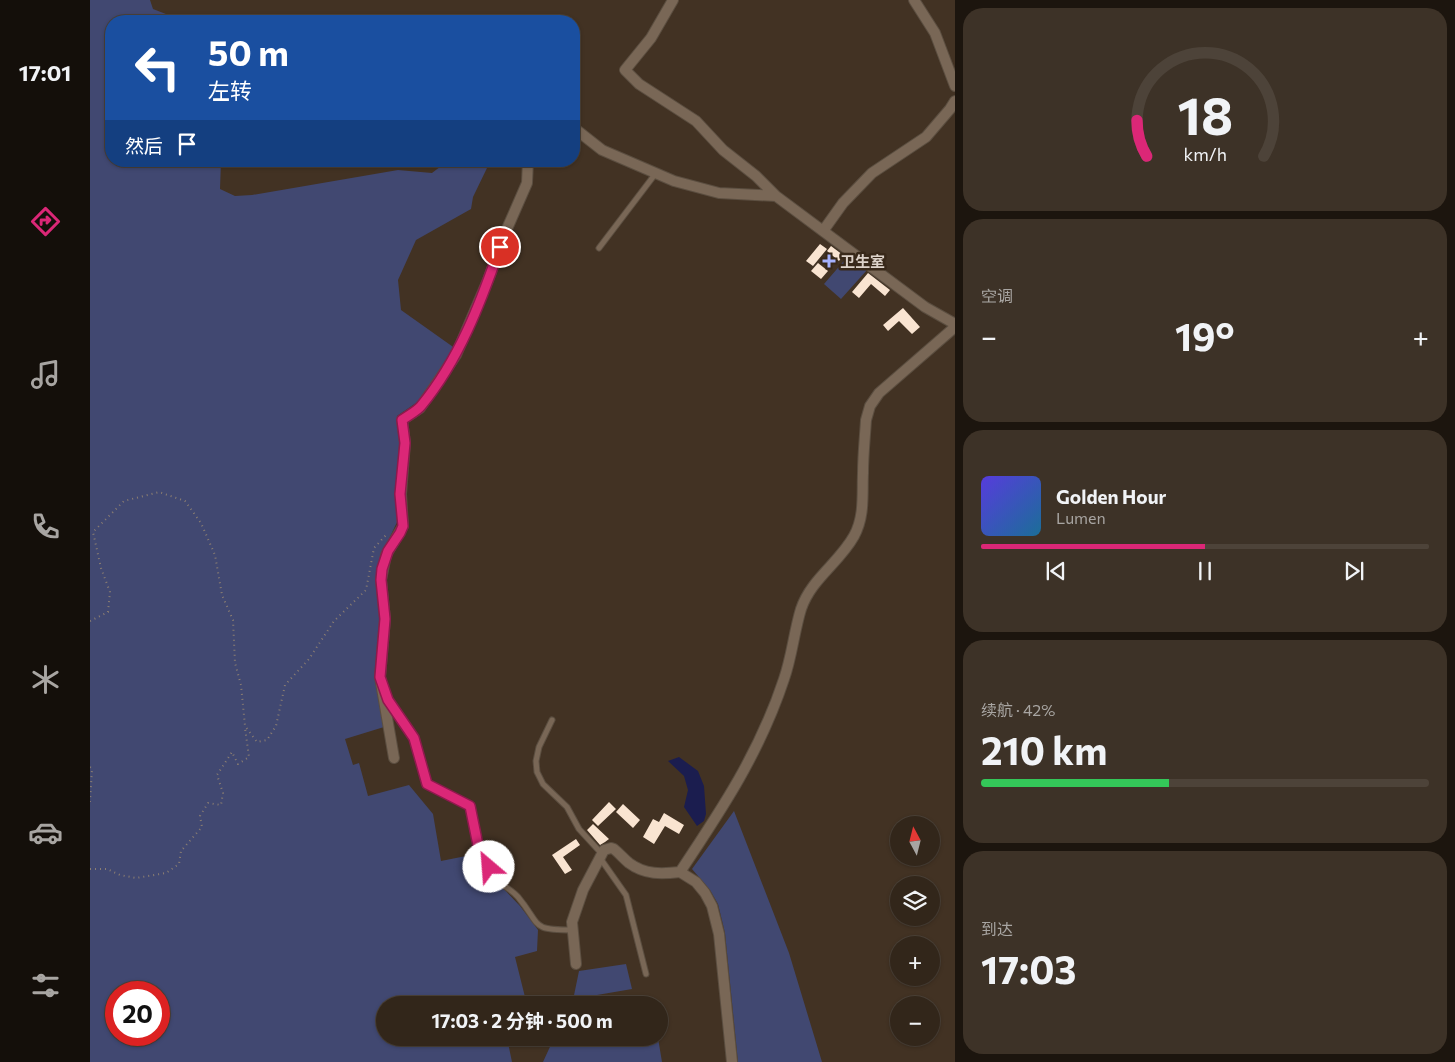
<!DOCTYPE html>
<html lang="zh">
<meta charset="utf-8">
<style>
:root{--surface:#32261a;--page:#3d3227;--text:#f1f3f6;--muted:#a8a5a2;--line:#4d4339;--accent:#db2777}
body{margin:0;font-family:Commissioner,"Noto Sans SC",sans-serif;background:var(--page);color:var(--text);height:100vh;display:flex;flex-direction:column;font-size:19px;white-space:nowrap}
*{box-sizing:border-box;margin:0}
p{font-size:16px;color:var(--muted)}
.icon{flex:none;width:28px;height:28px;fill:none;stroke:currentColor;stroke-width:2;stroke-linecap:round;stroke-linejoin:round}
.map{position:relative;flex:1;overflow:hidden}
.sheet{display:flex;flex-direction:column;gap:8px;padding:8px;background:#1c150e;width:500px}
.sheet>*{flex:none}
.hud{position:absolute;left:15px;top:15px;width:475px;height:152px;border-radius:20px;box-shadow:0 1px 4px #0004,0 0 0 1px var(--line);background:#1a4fa0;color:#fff;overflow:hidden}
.needle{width:32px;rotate:353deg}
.fabs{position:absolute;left:800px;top:816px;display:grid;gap:10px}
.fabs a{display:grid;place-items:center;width:50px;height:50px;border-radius:50%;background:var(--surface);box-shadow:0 1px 4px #0004,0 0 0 1px var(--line);font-size:25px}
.speed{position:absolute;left:15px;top:981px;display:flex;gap:10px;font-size:25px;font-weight:700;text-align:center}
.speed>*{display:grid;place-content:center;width:65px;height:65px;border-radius:50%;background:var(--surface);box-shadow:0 1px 4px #0004,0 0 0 1px var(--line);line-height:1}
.speed .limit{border:8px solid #d22;background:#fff;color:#111}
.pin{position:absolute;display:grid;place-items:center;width:42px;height:42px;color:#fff;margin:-21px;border:2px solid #fff;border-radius:50%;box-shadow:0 1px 5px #0007}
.me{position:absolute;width:55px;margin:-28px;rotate:333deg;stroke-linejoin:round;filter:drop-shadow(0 0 4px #0008)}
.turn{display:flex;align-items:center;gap:18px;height:105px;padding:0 20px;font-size:22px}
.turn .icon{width:65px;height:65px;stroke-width:2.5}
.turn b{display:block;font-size:35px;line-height:42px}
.then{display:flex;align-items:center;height:48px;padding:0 20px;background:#0003;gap:10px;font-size:19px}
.big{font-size:38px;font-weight:700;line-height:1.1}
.sheet .card{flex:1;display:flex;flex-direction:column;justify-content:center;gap:8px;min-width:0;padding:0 18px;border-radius:20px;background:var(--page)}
.sheet .dial{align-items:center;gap:0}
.dial svg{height:130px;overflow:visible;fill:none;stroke:var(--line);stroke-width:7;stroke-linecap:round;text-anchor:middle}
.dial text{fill:var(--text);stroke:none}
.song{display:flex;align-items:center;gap:15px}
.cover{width:60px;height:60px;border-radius:8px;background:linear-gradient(135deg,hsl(250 70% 55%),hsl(200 70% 35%))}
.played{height:5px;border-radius:2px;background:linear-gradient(90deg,var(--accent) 50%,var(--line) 50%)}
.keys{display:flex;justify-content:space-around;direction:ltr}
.heat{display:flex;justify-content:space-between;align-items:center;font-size:28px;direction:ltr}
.charge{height:8px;border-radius:4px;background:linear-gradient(90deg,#34c759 42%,var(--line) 0)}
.trip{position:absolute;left:286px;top:996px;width:292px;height:50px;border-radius:25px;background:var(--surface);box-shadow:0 1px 4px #0004,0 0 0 1px var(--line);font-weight:700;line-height:50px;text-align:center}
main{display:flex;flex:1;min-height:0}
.dock{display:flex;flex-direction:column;width:90px;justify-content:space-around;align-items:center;background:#140f0a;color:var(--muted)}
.dock .icon{width:35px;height:35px}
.dock .on{color:var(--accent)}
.dock b{font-size:22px;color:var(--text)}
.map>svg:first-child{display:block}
.green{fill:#414871;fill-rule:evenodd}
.water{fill:#1b1d4f}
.building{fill:#f9e4d1}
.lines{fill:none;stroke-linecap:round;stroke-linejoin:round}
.lane-casing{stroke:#5b4e40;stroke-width:7}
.street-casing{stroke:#5b4e40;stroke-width:12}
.path{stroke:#8b7e72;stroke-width:2;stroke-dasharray:1 4;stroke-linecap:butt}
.lane{stroke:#796756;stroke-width:5}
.street{stroke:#796756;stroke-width:10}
.route-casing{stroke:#8e194d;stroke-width:12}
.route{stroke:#db2777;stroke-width:9}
.poi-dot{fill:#a5b1fc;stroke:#382819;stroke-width:2}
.labels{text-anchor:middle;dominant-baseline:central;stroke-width:5;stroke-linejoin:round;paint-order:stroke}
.poi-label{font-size:15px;font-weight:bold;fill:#ddd2c9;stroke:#382819;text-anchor:start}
</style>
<main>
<nav class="dock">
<b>17:01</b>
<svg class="icon on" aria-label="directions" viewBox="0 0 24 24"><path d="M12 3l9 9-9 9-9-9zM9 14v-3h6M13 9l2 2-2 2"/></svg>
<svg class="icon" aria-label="music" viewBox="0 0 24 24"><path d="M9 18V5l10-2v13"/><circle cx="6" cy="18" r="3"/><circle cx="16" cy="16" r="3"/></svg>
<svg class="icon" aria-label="phone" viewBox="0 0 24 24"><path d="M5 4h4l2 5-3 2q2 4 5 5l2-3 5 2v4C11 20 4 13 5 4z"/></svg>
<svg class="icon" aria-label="climate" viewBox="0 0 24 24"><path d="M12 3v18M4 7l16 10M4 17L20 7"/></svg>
<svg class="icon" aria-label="car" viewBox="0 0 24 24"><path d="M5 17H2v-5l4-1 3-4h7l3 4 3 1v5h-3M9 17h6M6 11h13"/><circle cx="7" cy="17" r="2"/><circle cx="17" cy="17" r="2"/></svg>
<svg class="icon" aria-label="filters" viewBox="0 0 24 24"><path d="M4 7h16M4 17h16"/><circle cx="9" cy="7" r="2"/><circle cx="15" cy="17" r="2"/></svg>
</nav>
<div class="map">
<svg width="865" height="1062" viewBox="0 0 865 1062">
<rect width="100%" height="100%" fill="#423223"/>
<!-- green -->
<path class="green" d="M 0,0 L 60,0 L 63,9 L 94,21 L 21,21 L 21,161 L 131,161 L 130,189 L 145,196 L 162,195 L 308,170 L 342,173 C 363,156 372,159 397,168 L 383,197 L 381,209 L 326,240 L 308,280 L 311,310 L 366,349 L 329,401 L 307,416 L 311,440 L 305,489 L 308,520 L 289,560 L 294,727 L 255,739 L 263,765 L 269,763 L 278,796 L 319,785 L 343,814 L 351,861 L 381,855 L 430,906 L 448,930 L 447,951 L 425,957 L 437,1005 L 295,1005 L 295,1038 L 417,1038 L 422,1062 L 0,1062 ZM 26,992 L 69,992 L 69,1035 L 26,1035 Z
M 759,255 L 777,270 L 751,299 L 734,284 Z
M 644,811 L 699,953 L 732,1062 L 648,1062 L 635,933 L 628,904 L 620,890 L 602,869 Z
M 536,964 L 542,989 L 507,995 L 508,1005 L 482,1005 L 489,971 Z
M 464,1038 L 568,1038 L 572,1062 L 453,1062 Z"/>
<!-- water -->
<path class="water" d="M 589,757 L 608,771 L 614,786 L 616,814 L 614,821 L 607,826 L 594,807 L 598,790 L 594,776 L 578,761 Z"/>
<!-- building -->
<path class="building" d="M 730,244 L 737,249 L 723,266 L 716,261 Z
M 741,246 L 753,255 L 749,261 L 737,251 Z
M 728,263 L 738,271 L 731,279 L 721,271 Z
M 778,273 L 800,290 L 795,296 L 781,284 L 769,298 L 762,292 Z
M 813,308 L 830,327 L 822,334 L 809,321 L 798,331 L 793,325 Z
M 519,802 L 526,809 L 508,826 L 502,820 Z
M 533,804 L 550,820 L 543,828 L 526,812 Z
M 574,813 L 594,825 L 589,834 L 575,826 L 564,844 L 553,837 L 563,819 L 569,822 Z
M 503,824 L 519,839 L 515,842 L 510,845 L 497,830 Z
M 486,839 L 490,845 L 473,857 L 482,870 L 475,874 L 462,855 Z"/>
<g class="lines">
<!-- lane casing -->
<g class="lane-casing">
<path id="lane" d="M 509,248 L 566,173
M 297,697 L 324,738 L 337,784 L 380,806 C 385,833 388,859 408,880 C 414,887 422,890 428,897 C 452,926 440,930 482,930
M 462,720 L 449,747 L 446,761 L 447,772 L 453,784 L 477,807 L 489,829 L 512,854
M 510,858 L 536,895 L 556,974"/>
</g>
<!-- street casing -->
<g class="street-casing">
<path id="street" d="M 583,0 L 561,38 L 535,70 L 549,84 L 606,121 L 633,150 L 666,176 L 686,196 L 835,307 L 865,324
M 824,0 L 845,33 L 865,86
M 484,128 L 512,150 L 584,181 L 629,193 L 686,196
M 733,231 L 753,203 L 782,173 L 836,137 L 860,109 L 865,101
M 304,758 L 290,677 L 295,619 L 291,580 L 296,555 L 313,526 L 311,494 L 315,443 L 312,420 L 330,408 L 366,355 L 398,280 L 416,231 L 437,183 L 438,161
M 590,872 C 632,809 670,752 694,679 C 702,656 704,632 711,609 C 721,579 749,563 764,536 C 775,516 772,494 773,473 C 773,455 775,437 776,420 L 780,406 L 789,393 L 865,327
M 486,964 L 482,922 L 493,890 L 514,850 L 521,848 L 524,849 C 530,854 534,859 539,863 C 555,875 572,874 590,872 L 606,882 L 615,893 L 622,906 L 629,934 L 642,1062"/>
</g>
<!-- path -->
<path class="path" d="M 0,621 L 18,612 L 20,592 L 11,568 L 3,532 L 34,501 L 69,492 L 95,501 L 111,523 L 125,555 L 132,595 L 143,620 L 145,663 L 151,685 L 155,726 L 167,742 L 177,740 L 186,726 L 195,685 L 219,659 L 244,621 L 276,590 L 284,548 L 296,535
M 0,767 L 2,769 L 0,802
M 0,869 L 17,869 L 30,875 L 46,878 L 76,873 L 89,864 L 91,851 L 112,827 L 110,816 L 118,803 L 131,805 L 133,793 L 127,775 L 142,752 L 148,764 L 159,757 L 155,728"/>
<!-- lane -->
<use href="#lane" class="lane"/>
<!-- street -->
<use href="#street" class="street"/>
</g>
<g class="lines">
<!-- route casing -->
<g class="route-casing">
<path id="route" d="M 399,867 L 389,850 L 380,806 L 337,784 L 324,738 L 298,700 L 290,677 L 295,619 L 291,580 L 292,569 L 298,551 L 310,533 L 313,526 L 310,494 L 315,443 L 312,420 C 319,415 327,411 331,406 C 369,360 391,302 410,247"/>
</g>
<!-- route -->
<use href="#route" class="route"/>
</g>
<!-- markers -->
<path class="poi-dot" d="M736.5 253.5h5v5h5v5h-5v5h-5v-5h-5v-5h5z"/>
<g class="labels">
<!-- poi labels -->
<g class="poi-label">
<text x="750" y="261">卫生室</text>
</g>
</g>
</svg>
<div class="fabs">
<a><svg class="needle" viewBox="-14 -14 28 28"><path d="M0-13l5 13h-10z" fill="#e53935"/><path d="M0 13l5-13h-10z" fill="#a8a5a2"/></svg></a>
<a><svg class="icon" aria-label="layers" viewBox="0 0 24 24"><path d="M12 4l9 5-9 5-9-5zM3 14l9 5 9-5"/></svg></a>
<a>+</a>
<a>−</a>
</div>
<div class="speed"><div class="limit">20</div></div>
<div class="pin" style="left:410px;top:247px;background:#d93025"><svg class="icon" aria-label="arrive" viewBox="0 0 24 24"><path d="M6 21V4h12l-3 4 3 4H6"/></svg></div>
<svg class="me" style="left:399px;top:867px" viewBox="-20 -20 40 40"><circle r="19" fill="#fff"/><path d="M0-13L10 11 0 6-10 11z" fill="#db2777"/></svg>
<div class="trip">17:03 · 2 分钟 · 500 m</div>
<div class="hud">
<div class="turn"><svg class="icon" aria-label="left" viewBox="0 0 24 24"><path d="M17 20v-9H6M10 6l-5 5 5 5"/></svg><div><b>50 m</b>左转</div></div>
<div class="then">然后<svg class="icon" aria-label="arrive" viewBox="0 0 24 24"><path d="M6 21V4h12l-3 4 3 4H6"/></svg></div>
</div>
</div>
<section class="sheet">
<div class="card dial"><svg viewBox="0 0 100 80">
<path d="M14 69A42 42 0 1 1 86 69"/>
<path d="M14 69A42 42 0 0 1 8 47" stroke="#db2777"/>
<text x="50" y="56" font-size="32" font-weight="700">18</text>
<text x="50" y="72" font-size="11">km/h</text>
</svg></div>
<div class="card"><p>空调</p>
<div class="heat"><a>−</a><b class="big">19°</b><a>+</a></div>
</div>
<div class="card">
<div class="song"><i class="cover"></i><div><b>Golden Hour</b><p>Lumen</p></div></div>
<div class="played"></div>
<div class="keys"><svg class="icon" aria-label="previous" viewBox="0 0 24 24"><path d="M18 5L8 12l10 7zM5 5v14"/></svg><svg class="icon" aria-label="pause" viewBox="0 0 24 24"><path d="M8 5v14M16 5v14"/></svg><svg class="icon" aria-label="next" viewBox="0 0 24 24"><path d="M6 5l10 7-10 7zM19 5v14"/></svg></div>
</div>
<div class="card"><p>续航 · 42%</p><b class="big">210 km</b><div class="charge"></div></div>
<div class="card"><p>到达</p><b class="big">17:03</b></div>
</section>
</main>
